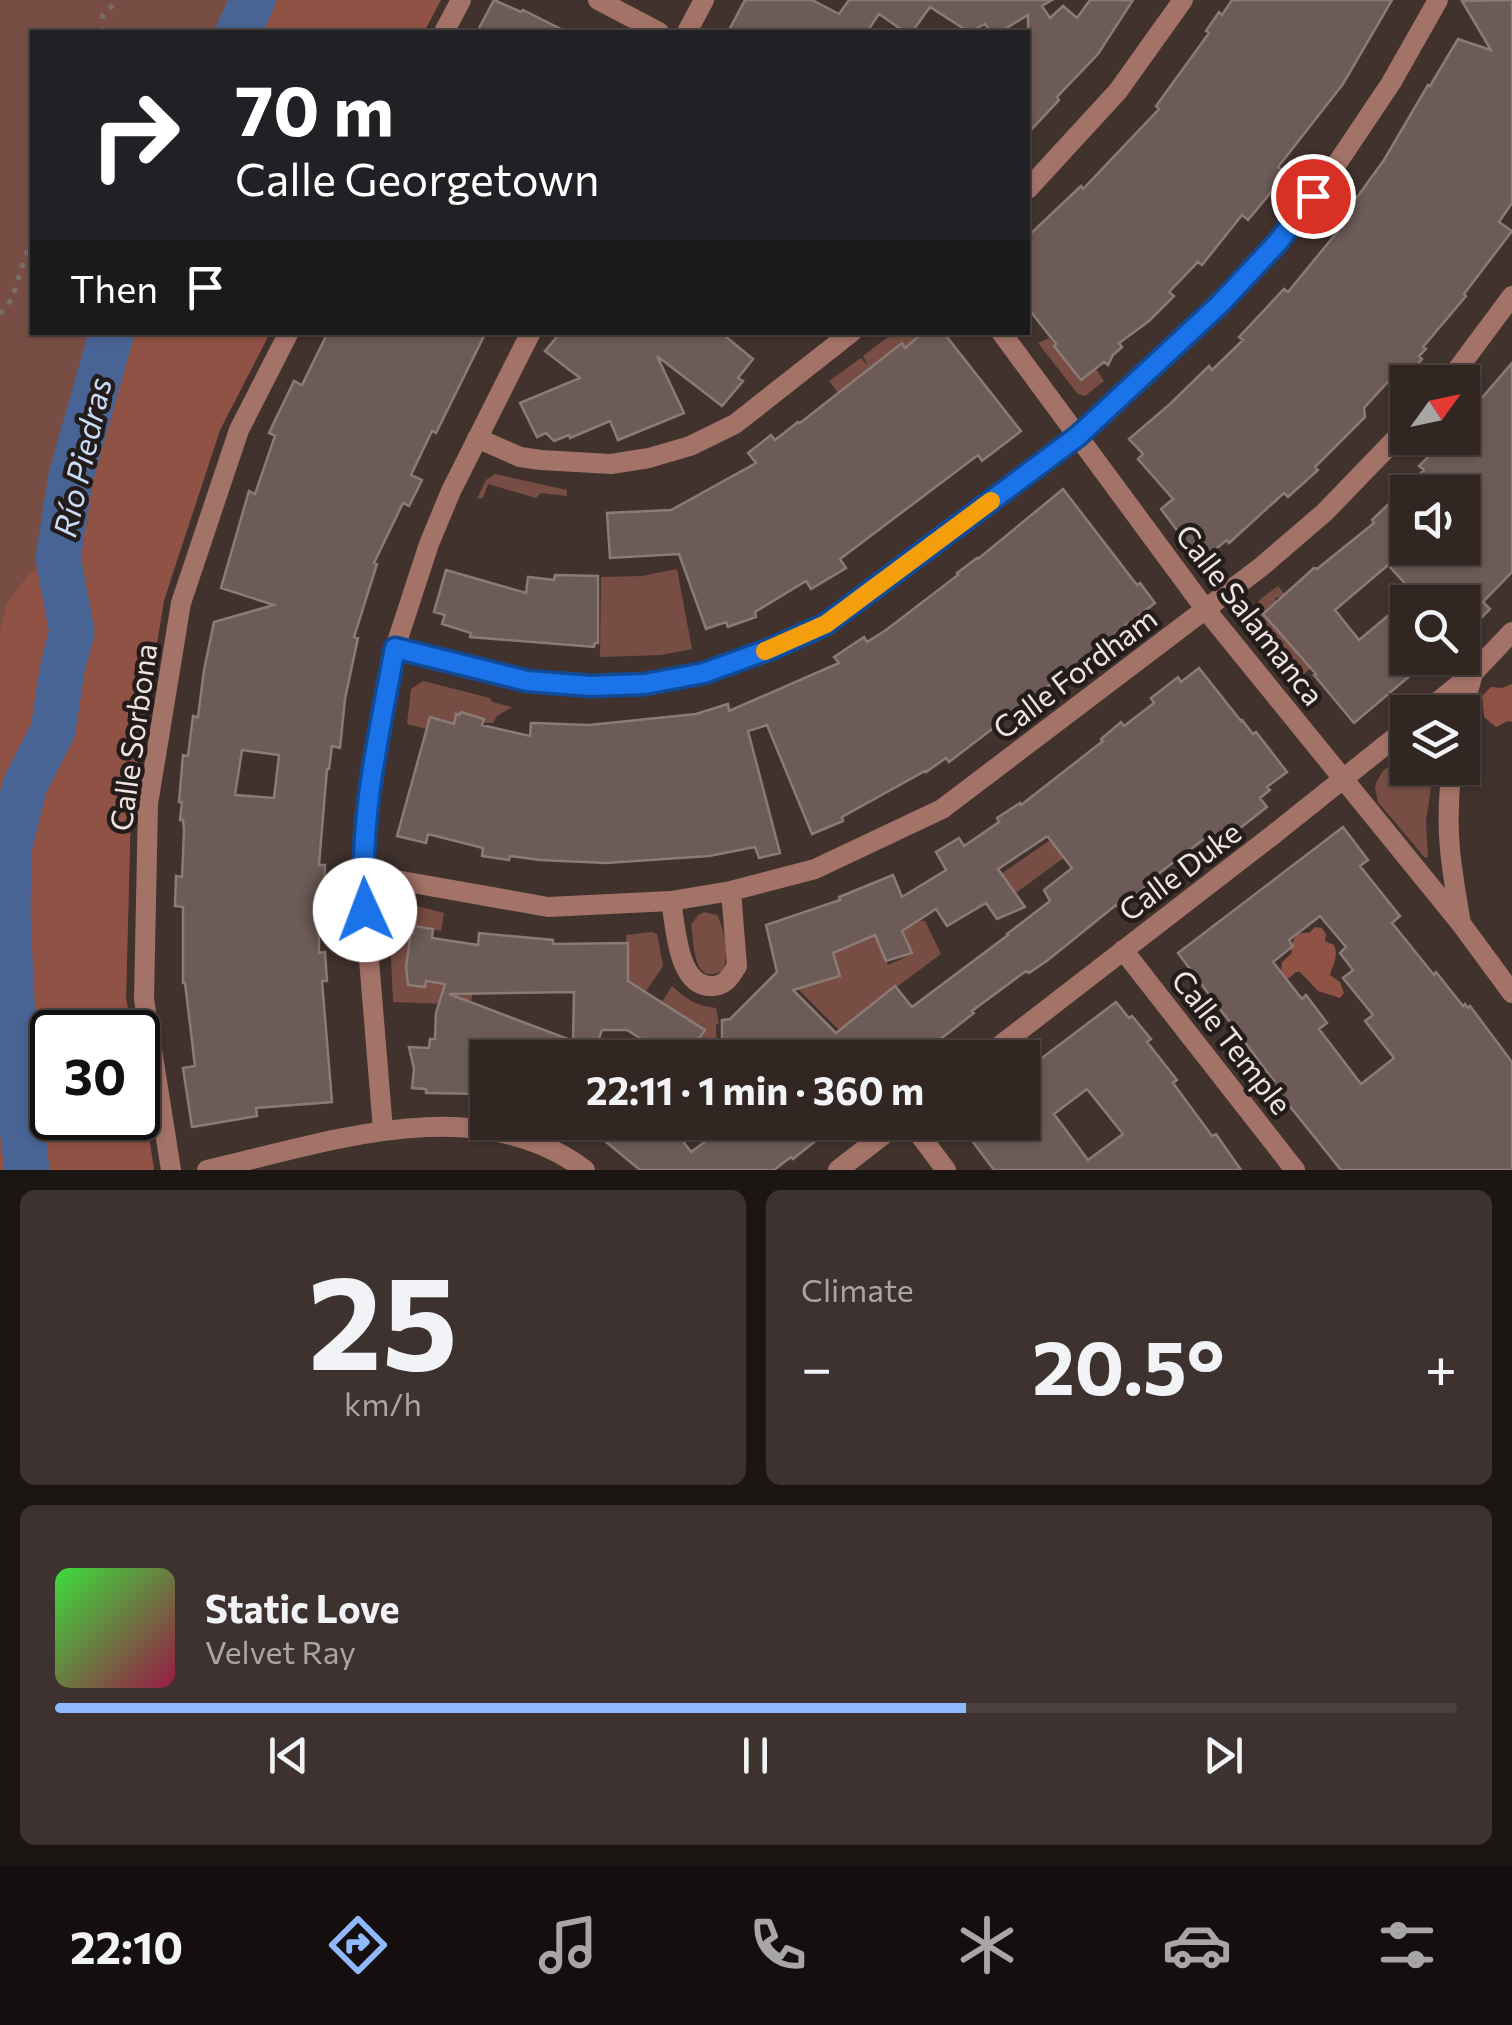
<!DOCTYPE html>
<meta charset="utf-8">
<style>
:root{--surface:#312622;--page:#3d322f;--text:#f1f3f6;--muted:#a8a5a5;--line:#4c4340;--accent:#90b8fd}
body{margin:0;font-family:Commissioner,sans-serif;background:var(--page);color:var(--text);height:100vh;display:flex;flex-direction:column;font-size:38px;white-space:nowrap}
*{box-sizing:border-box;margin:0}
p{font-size:32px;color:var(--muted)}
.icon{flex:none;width:55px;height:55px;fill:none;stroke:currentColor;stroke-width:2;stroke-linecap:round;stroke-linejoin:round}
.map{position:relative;height:1170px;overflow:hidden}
.side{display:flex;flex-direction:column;gap:20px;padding:20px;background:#1b1513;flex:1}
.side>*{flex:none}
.banner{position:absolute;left:30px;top:30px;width:1000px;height:305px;border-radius:0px;box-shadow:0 2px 8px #0004,0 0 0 2px var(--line);background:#202124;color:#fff;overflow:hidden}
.needle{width:65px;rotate:57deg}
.controls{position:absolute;left:1390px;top:365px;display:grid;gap:20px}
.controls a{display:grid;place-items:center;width:90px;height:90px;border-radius:0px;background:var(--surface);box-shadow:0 2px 8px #0004,0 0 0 2px var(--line);font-size:50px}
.speed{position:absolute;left:30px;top:1010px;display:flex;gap:20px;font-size:50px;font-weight:700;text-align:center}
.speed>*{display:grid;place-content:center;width:130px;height:130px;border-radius:50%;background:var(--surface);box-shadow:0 2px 8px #0004,0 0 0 2px var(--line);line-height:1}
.speed .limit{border:5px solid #111;border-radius:15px;background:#fff;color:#111}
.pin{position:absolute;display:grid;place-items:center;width:85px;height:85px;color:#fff;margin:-42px;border:5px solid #fff;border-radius:50%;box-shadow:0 2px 10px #0007}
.me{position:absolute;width:110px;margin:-55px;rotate:358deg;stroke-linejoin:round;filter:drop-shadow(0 0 8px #0008)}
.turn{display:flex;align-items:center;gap:35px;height:210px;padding:0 40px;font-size:45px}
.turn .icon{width:130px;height:130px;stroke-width:2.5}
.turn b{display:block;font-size:70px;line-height:85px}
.then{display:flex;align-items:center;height:95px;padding:0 40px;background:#0003;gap:20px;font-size:38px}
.big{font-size:75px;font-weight:700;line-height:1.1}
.side .tile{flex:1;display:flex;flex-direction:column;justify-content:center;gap:15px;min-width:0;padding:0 35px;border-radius:15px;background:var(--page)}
.side .dial{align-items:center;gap:0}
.dial b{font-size:130px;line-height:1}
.song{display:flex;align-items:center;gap:30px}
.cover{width:120px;height:120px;border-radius:15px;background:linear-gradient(135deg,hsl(120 70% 55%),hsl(340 70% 35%))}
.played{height:10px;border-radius:5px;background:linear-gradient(90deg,var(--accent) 65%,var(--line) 65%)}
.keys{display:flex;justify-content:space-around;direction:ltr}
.heat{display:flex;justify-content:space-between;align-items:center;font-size:55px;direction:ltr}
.side .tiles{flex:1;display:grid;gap:20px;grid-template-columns:1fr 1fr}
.tile:last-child{grid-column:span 2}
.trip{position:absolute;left:470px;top:1040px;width:570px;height:100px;border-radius:0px;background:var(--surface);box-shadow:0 2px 8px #0004,0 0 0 2px var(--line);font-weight:700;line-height:100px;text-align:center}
.tabs{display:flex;height:160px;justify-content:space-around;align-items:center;background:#140f0e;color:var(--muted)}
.tabs .icon{width:70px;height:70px}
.tabs .selected{color:var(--accent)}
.tabs b{font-size:45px;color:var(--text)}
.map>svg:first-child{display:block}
.green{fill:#784e44}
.forest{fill:#905244}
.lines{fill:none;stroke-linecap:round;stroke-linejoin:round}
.river{stroke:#486495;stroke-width:45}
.building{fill:#6c5b57;stroke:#8b7a75;stroke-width:2.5;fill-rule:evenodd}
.path{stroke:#7b6d6a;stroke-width:5;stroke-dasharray:5 8;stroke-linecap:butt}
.minor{stroke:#a47367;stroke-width:20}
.route-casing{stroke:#114b97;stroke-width:25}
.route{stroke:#1a73e8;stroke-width:18}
.slow{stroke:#f59e0b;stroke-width:18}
.labels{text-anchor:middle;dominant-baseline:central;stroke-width:9;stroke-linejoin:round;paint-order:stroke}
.street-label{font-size:30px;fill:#eee4e1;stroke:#231c1a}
.water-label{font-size:32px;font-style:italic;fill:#c9dbf9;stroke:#231c1a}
</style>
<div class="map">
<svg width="1512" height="1170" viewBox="0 0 1512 1170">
<rect width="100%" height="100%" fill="#41322e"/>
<!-- green -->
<path class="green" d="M 0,0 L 436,0 L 418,32 L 32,32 L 32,332 L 263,333 L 220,430 L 164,600 L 131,802 L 126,998 L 132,1032 L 52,1032 L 52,1118 L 138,1118 L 138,1067 L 154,1170 L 0,1170 Z
M 893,333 L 924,333 L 905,348 L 901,343 L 883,358 L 924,413 L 839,394 L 829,381 L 861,358 L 868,366 L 863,356 Z
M 1049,338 L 1080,380 L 1096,369 L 1104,381 L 1085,396 L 1078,394 L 1038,343 Z
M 495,474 L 567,490 L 567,496 L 541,493 L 536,498 L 488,484 L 483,498 L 477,499 L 486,480 Z
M 677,569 L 692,649 L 661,655 L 600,657 L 601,577 L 642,576 Z
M 1278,586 L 1286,596 L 1283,599 L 1278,597 L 1275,599 L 1276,602 L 1263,614 L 1311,668 L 1298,679 L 1255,624 C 1247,604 1263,598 1278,586 Z
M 423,681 L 490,698 L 492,702 L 512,707 L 497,716 L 493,723 L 485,723 L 483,718 L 462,712 L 454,724 L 430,717 L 427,729 L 407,724 L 411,689 Z
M 1407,750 L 1408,768 L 1434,768 L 1426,821 L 1428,857 L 1425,858 L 1378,802 L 1375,788 L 1376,783 L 1382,772 Z
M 1049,841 L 1066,856 L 1008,899 L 995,878 Z
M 403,902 L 444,913 L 441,931 L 414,927 L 413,933 L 411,934 L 406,966 L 407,979 L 470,988 L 475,983 L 470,1005 L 393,1002 L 389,917 L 396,904 Z
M 704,912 L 717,915 C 725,930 729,956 723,971 C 692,986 695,946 691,925 L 698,915 Z
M 912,920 L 925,921 L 941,954 L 839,1030 L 798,989 L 839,976 L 829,939 L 875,935 L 888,965 L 912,954 L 900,925 Z
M 652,932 L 657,934 L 663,966 L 636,1006 L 629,1006 L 626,935 Z
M 672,986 C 686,999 696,1006 716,1008 L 719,1024 L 716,1024 L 717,1057 L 691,1057 L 704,1033 L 685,1020 L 686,1017 L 662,1002 Z"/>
<!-- forest -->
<path class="forest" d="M 264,0 L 441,0 L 424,32 L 256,32 Z
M 137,333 L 270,333 L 220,430 L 164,600 L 131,802 L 126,998 L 132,1032 L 52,1032 L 52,1118 L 138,1118 L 138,1067 L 154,1170 L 0,1170 L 0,631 L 7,603 L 29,574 L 70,547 L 75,530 L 88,525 L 83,489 L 93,438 L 103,404 L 114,384 L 121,359 Z
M 1512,684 L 1512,722 L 1508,721 L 1496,727 L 1484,717 L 1482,696 L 1491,687 L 1502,688 Z
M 1315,927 L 1322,928 L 1326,934 L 1325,941 L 1334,945 C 1339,957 1333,964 1330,975 L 1340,982 L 1344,993 L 1340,998 L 1318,991 L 1300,972 L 1296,972 L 1289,978 L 1286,978 L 1281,972 L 1282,962 L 1291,954 C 1294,943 1291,931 1309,933 Z"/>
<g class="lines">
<!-- river -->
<path class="river" d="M 238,32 L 253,0
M 27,1170 L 15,1068 L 8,913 L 9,849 L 25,785 L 53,730 L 62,670 L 72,632 L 58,558 L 71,476 L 112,332"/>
</g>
<!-- building -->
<path class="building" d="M 494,0 L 521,12 L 523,10 L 567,32 L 477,32 Z
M 745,0 L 812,0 L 839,14 L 849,0 L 1052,0 L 1042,6 L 1050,18 L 1063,6 L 1077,18 L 1090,0 L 1133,0 L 1098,54 L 1057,97 L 1059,100 L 1028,133 L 1028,15 L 1000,32 L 991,32 L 985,24 L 969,32 L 930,7 L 912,32 L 905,32 L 879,14 L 868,30 L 874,32 L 728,32 Z
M 1232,0 L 1392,0 L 1343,84 L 1278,167 L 1286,174 L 1248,220 L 1242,215 L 1202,265 L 1198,262 L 1169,292 L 1174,296 L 1149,321 L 1119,343 L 1122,347 L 1113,355 L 1108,365 L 1104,362 L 1081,380 L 1054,346 L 1056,344 L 1028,308 L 1028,236 L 1081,186 L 1083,189 L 1159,109 L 1156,106 L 1209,33 L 1206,31 L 1219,12 L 1222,15 Z
M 1512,0 L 1512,203 L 1499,222 L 1512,231 L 1464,294 L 1466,296 L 1423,347 L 1426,349 L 1419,356 L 1422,359 L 1404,379 L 1397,372 L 1364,408 L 1365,417 L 1315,467 L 1318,470 L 1288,497 L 1284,493 L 1229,543 L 1227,540 L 1200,561 L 1161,509 L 1173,499 L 1138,459 L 1143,454 L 1129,439 L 1170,404 L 1209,366 L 1212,370 L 1243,340 L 1239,337 L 1284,289 L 1288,292 L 1343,225 L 1339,222 L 1384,160 L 1428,85 L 1430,86 L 1458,39 L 1491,50 L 1462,1 Z
M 328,332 L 486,332 L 436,433 L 432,431 L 411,475 L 422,480 L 409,506 L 403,503 L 374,563 L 377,564 L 354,637 L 358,638 L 345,699 L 340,748 L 332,746 L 329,769 L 327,769 L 319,865 L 325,865 L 324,901 L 319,901 L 319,953 L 325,952 L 327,981 L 322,981 L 332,1102 L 256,1108 L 257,1116 L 192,1127 L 183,1068 L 195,1066 L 185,983 L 183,983 L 183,907 L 175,906 L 176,876 L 182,877 L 184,831 L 183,820 L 180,820 L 182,802 L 179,802 L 183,755 L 188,756 L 193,716 L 198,717 L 204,670 L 214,622 L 274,605 L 221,588 L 249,491 L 255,494 L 275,436 L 269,433 L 294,381 L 302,385 ZM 242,750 L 279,755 L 274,798 L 235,795 Z
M 561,332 L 720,332 L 753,359 L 738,378 L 743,381 L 722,406 L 657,356 L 684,413 L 618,440 L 610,421 L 570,438 L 569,435 L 554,441 L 546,433 L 537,437 L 520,403 L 580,378 L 545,351 Z
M 924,332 L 943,332 L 1021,431 L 982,461 L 978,455 L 840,559 L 846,568 L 811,589 L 806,581 L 755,612 L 756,617 L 728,627 L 726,622 L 706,629 L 679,554 L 610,558 L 607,513 L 671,510 L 756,463 L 748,453 L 771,435 L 775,440 L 798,422 L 800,423 L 902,343 L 905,348 Z
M 1512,363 L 1512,572 L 1483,602 L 1490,609 L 1475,624 L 1472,621 L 1462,630 L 1462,602 L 1422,602 L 1388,565 L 1335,610 L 1359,640 L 1408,599 L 1408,658 L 1431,658 L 1354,723 L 1314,675 L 1316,674 L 1263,614 L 1314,568 L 1317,569 L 1374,523 L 1372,520 L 1424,470 L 1419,466 L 1447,438 L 1462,438 L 1462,421 ZM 1408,492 L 1462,492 L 1462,507 L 1480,523 L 1462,541 L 1462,548 L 1408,548 Z
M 1063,489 L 1137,585 L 1140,583 L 1155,603 L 1116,633 L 1122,640 L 1069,680 L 1064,674 L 949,762 L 946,758 L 926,772 L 925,771 L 842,817 L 843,821 L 812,834 L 767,725 L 748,731 L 780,853 L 759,858 L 755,847 L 709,856 L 606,863 L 540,860 L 510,856 L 509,860 L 482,856 L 483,848 L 428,834 L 426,843 L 397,836 L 430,717 L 454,724 L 456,714 L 459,715 L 461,712 L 484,719 L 482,725 L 530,736 L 531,723 L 535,723 L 589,725 L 696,714 L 728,704 L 729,711 L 839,663 L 834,657 L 864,637 L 867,642 L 886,630 L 958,575 L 957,573 L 977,558 L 978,559 Z
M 446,570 L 526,593 L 528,577 L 554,580 L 555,575 L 598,576 L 598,643 L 595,643 L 594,647 L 470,637 L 471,633 L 442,624 L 445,615 L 434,612 Z
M 1199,668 L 1241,721 L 1242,720 L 1253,734 L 1256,732 L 1287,772 L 1267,787 L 1270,790 L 1260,798 L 1267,807 L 1217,846 L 1208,836 L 1145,884 L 1147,886 L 1119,908 L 1116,905 L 1048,960 L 1029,973 L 1026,971 L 972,1011 L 974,1013 L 938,1041 L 942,1046 L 928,1058 L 722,1058 L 722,1020 L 730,1019 L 777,972 L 766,925 L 840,900 L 839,897 L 893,875 L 902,897 L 946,870 L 936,852 L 959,838 L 964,846 L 999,822 L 997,818 L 1020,803 L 1021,805 L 1103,741 L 1101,739 L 1121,722 L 1124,726 L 1154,703 L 1151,698 L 1178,677 L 1181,682 ZM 1046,837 L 1048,837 L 1072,868 L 1044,890 L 1050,901 L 1007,934 L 1008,935 L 912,1007 L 895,986 L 836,1033 L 793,990 L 840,976 L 833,953 L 875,935 L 886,961 L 912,953 L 902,931 L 936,909 L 947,926 L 986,903 L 997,919 L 1025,907 L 998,869 Z
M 1343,827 L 1368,860 L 1360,866 L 1400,916 L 1392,923 L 1434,975 L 1436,972 L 1463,1006 L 1465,1004 L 1468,1008 L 1470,1006 L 1512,1062 L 1512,1170 L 1341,1170 L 1271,1083 L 1274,1081 L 1178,953 ZM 1320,916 L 1346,947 L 1340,953 L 1353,970 L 1343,978 L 1373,1015 L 1365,1021 L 1394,1058 L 1361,1084 L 1319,1029 L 1327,1023 L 1306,995 L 1302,999 L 1273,962 L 1293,946 L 1289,940 Z
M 414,926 L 433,929 L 432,938 L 478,945 L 479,933 L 553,940 L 553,944 L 628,943 L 628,981 L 705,1030 L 686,1058 L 671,1058 L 627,1030 L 602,1030 L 595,1050 L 611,1058 L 488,1058 L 488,1094 L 426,1093 L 426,1089 L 412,1088 L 414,1069 L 409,1047 L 429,1048 L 430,1039 L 435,1039 L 436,1013 L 445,984 L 426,981 L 425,987 L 408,985 L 406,966 L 411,933 L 413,933 ZM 574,992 L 573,1041 L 449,994 Z
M 1116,1002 L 1129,1018 L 1132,1016 L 1151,1039 L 1147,1042 L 1177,1080 L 1173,1083 L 1212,1136 L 1216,1134 L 1241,1170 L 994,1170 L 958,1122 L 1022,1122 L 1022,1073 ZM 1087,1089 L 1123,1134 L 1088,1160 L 1054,1114 Z
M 582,1122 L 669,1122 L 691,1152 L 732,1122 L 839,1122 L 793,1159 L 791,1157 L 774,1170 L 640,1170 Z"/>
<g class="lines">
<!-- path -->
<path class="path" d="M 103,32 L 103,15 L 118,0
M 0,314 L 12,299 L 32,235"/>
<!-- minor -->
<path class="minor" d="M 598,0 L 659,32
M 444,32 L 461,0
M 687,32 L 704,0
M 1028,189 L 1118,91 L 1183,0
M 1001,332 L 1206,610 L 1462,925 L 1512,993
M 1448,382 L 1512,296
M 477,438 L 520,457 L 541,460 L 611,464 L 649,458 L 690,446 L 735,424 L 852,332
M 395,648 L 527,681 L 591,686 L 645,684 L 704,673 L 773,648 L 826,624 L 1079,436 L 1221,303 L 1278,242 L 1330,174 L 1391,83 L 1438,0
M 1425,712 L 1473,673 L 1512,632
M 1462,712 L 1473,674
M 1452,768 C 1444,827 1451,866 1461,924
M 362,874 L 548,907 L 671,901 L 731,891 L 815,869 L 942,809 L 1261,567 L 1325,512 L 1408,426
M 671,901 C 676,927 677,989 714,986 C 726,985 731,976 737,966 L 731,891
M 1123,950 L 1295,1170
M 984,1058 L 1269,838 L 1408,727
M 910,1122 L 946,1170
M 383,1130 L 362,874 L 373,768 L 385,700 L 395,648 L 429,544 L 451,491 L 531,332
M 171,1170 L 144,999 L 148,804 L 181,603 L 239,430 L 289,332
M 207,1170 C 326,1143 477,1088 585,1170
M 838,1170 L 900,1122"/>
</g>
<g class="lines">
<!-- route casing -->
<g class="route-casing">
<path id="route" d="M 365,910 C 358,823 379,734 395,648 L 527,681 L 591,686 L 645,684 L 704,673 L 773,648 L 826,624 L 1078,436 L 1221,303 L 1278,242 L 1313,196"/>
</g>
<!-- route -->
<use href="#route" class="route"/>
<!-- slow -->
<path class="slow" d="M 765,651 L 826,624 L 991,501"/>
</g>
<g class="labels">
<!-- street labels -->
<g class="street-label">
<text transform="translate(1251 614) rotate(52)">Calle Salamanca</text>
<text transform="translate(1074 672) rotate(-37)">Calle Fordham</text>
<text transform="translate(132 737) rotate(-82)">Calle Sorbona</text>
<text transform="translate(1179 870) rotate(-37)">Calle Duke</text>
<text transform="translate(1233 1041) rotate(52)">Calle Temple</text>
</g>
<!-- water labels -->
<g class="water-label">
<text transform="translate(81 457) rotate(-77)">Río Piedras</text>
</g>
</g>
</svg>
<div class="controls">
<a><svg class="needle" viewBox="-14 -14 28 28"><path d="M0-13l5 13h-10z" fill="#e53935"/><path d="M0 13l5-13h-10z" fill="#a8a5a5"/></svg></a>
<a><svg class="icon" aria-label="sound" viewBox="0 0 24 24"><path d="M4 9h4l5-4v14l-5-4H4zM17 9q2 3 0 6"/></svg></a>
<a><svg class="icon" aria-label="search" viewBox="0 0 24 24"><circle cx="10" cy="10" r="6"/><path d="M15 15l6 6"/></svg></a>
<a><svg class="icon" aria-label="layers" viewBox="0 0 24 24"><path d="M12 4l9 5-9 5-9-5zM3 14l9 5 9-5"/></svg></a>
</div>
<div class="speed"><div class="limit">30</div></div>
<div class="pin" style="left:1313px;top:196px;background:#d93025"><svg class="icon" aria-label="arrive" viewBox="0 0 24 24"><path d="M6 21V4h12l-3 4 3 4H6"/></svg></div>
<svg class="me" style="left:365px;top:910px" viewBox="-20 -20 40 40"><circle r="19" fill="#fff"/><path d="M0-13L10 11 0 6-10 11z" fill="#1a73e8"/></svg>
<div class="trip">22:11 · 1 min · 360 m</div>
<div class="banner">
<div class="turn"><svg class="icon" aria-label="right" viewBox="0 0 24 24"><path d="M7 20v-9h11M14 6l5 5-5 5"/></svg><div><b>70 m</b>Calle Georgetown</div></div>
<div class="then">Then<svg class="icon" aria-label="arrive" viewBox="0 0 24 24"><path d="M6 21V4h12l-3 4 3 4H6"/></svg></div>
</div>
</div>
<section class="side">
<div class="tiles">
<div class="tile dial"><b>25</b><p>km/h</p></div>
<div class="tile"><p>Climate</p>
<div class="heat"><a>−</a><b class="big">20.5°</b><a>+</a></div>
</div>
<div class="tile">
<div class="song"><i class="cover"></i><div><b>Static Love</b><p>Velvet Ray</p></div></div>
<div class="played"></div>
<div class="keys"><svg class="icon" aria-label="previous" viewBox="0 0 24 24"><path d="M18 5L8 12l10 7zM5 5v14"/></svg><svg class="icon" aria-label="pause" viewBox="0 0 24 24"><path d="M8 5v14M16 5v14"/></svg><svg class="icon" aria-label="next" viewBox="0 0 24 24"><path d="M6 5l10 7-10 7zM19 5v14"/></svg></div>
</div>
</div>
</section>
<nav class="tabs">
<b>22:10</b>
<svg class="icon selected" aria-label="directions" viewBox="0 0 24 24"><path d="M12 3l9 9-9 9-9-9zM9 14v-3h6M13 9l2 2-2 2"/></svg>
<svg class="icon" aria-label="music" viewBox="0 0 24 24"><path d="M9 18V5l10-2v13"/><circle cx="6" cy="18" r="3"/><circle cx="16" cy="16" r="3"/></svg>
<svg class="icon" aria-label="phone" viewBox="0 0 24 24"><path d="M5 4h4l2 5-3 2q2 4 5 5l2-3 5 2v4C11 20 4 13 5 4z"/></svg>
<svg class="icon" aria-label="climate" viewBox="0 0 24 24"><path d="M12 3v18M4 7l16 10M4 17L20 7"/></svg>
<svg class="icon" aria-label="car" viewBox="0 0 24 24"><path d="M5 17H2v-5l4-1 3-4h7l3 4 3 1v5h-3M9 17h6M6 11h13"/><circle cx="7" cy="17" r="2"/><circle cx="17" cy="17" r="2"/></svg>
<svg class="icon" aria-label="filters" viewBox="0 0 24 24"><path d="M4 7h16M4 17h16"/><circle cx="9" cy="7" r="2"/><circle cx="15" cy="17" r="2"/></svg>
</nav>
